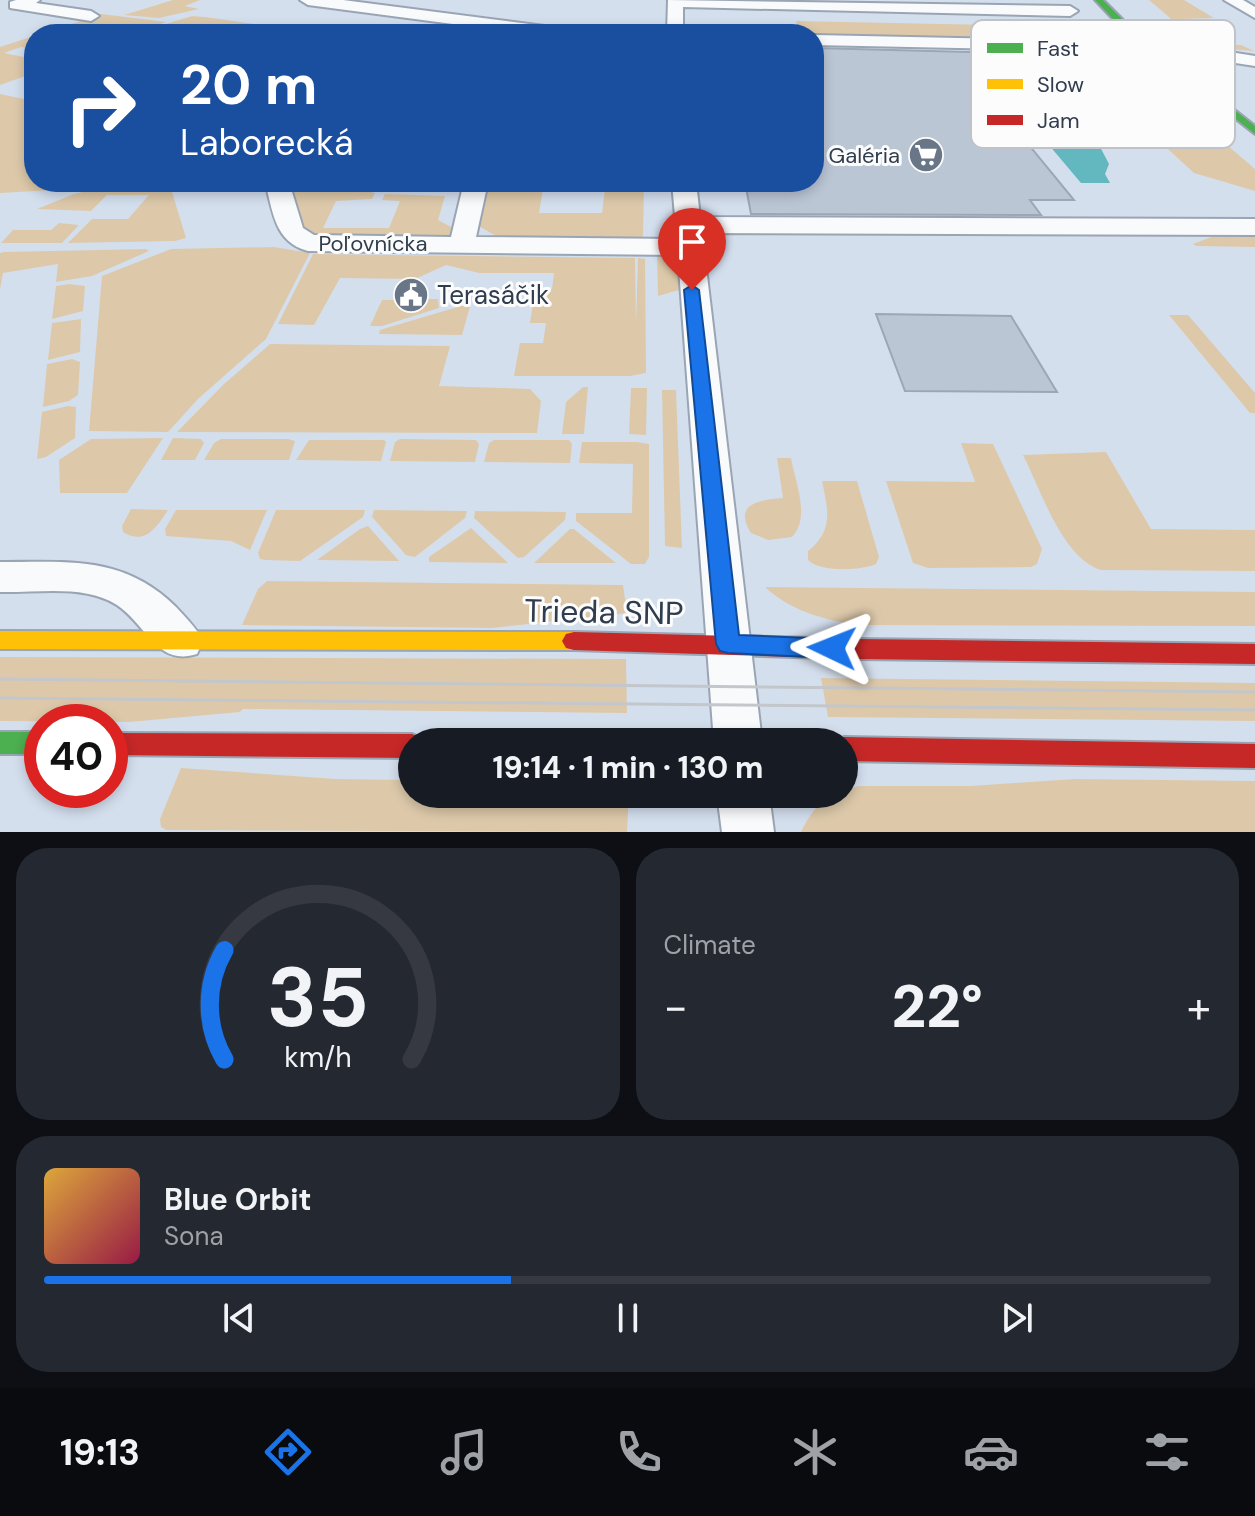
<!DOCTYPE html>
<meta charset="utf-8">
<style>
:root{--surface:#171b24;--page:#242831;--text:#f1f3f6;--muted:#9ea1a6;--line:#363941;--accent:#1a73e8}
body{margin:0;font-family:"DM Sans",sans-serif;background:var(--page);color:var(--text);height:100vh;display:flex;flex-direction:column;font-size:30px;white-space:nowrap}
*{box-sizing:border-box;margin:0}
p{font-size:26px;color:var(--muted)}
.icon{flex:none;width:44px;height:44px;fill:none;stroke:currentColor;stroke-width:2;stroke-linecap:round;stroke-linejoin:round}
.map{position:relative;height:832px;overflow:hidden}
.details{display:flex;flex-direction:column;gap:16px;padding:16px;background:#0d0f14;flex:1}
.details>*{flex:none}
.guide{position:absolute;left:24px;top:24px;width:800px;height:168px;border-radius:32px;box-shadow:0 4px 12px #0003;background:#1a4fa0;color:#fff;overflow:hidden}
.speed{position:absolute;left:24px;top:704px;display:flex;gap:16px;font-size:40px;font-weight:700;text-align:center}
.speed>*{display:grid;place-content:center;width:104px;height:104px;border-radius:50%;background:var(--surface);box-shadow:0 4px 12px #0003;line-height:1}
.speed .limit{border:12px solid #d22;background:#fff;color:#111}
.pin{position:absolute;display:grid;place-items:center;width:68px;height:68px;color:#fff;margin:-82px -34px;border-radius:50% 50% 50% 0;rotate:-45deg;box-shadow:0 0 8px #0007}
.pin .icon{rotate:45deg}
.me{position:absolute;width:88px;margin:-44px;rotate:272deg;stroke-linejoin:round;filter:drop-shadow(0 0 6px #0008)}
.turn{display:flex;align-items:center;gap:28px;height:168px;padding:0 24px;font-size:36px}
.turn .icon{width:104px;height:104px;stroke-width:2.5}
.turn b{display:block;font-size:56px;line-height:68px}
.big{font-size:60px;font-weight:800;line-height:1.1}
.details .tile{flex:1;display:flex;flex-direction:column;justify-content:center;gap:12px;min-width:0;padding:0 28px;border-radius:32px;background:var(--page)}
.details .dial{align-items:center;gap:0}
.dial svg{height:208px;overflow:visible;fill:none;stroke:var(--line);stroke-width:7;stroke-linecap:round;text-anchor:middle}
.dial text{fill:var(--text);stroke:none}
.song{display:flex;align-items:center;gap:24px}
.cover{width:96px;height:96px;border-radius:12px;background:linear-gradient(135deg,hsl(40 70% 55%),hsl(340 70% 35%))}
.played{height:8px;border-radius:4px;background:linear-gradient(90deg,var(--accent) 40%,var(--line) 40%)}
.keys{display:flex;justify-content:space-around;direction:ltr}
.heat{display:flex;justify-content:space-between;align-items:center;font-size:44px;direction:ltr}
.details .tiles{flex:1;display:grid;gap:16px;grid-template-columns:1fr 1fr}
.tile:last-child{grid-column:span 2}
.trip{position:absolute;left:398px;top:728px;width:460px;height:80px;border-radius:40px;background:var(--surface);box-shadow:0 4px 12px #0003;font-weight:800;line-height:80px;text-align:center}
.dock{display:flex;height:128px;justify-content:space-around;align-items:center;background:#090b0e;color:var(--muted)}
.dock .icon{width:56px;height:56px}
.dock .selected{color:var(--accent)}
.dock b{font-size:36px;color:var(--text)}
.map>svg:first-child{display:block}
.green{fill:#ddc9aa}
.water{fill:#62b8be}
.building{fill:#bbc6d5;stroke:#9ca7b6;stroke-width:2}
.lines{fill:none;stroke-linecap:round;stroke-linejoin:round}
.street-casing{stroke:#9aa5b4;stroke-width:4}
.fast-casing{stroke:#9aa5b4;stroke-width:4}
.slow-casing{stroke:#9aa5b4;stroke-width:4}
.jam-casing{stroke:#9aa5b4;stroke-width:4}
.street{fill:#f9fafc;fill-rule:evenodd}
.fast{fill:#4caf50;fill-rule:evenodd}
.slow{fill:#ffc107;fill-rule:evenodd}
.jam{fill:#c62828;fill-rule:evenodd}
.tram{stroke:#c3c6cb;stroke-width:3}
.route{fill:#1a73e8;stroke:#114b97;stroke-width:2}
.labels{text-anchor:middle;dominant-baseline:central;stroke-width:6;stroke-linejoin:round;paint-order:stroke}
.far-poi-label{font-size:22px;fill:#303d4f;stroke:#fcfcfc;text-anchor:end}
.far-street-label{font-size:22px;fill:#303d4f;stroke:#fcfcfc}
.poi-label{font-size:26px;fill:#303d4f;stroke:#fcfcfc;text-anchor:start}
.near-street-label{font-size:32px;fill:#303d4f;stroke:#fcfcfc}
.key{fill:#fcfcfc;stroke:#bfc3c8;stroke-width:2}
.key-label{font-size:22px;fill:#303d4f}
</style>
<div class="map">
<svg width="1255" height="832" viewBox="0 0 1255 832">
<rect width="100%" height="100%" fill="#d4dfee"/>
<!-- green -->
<path class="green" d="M 173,0 L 200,0 L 185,6 L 199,9 L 159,18 L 124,15 Z
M 1149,0 L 1184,0 L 1214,18 L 1181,19 L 1219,44 L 1241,45 L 1254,51 L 1204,47 Z
M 102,14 L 166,22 L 133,34 L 62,27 Z
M 192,16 L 205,17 L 323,34 L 235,34 L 166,24 Z
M 796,21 L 1097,27 L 1113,42 L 814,37 L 814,34 L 799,34 Z
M 34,36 L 34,49 L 21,47 L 4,53 L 34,59 L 31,61 L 34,62 L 34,73 L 0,85 L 0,47 Z
M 0,94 L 34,101 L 34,182 L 116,182 L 90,188 L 0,193 Z
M 1157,139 L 1220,139 L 1255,169 L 1255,191 L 1194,173 Z
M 125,182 L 169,182 L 186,238 L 175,241 L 68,243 L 92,219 L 128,219 L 149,195 L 107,195 L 91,211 L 37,209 L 74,194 Z
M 299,182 L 335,182 L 375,193 L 372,199 L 336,201 L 323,228 L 389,228 L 400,201 L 382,200 L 385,194 L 445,196 L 438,220 L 455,229 L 452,235 L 433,241 L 316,235 L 303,230 L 290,190 Z
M 521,182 L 576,182 L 576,187 L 543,189 L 539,213 L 602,213 L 605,189 L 584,188 L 585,183 L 644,184 L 643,236 L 641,241 L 498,237 L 475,224 L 481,191 L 518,191 Z
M 59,223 L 79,225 L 62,243 L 1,243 L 13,230 L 51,230 Z
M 1219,234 L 1255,234 L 1255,247 L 1196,246 L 1193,244 Z
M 274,247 L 310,253 L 266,339 L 198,399 L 168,432 L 89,431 L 102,276 L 171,249 Z
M 146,249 L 149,251 L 92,276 L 56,282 L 58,264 L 3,273 L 0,289 L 0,253 L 4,252 Z
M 313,254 L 635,258 L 636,323 L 638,258 L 645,259 L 646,373 L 630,376 L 514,376 L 520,343 L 543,343 L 546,323 L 530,323 L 535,290 L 552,289 L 554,273 L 479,273 L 446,265 L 415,279 L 340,278 L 314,325 L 278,324 Z
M 657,254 L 670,261 L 681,272 L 682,289 L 658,296 Z
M 69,284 L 85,286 L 83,311 L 52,319 L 56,286 Z
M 422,299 L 438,299 L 439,308 L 382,326 L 370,326 L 382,300 L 404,300 L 403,305 L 419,302 Z
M 471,303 L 462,335 L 379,334 L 380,330 Z
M 1169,315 L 1188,315 L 1255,393 L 1255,413 L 1250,413 Z
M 81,319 L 80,352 L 48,360 L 52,323 Z
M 270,344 L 450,346 L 439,386 L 530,389 L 541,401 L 537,433 L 177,432 L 224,384 Z
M 72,359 L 80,362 L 78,395 L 69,401 L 43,407 L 47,364 Z
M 583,387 L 588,387 L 584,434 L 562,434 L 566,402 Z
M 631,388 L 647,388 L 646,435 L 629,434 Z
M 662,390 L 676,390 L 682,548 L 665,546 Z
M 68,406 L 76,407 L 75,438 L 46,457 L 37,459 L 42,412 Z
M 163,438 L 127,493 L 60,493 L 59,460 L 91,439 Z
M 173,438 L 201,439 L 204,443 L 195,460 L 161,460 Z
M 221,439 L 288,439 L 295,441 L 289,460 L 204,460 L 214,443 Z
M 400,439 L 476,440 L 479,444 L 475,462 L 390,461 L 395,442 Z
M 309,440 L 384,440 L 386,442 L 381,461 L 296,460 Z
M 494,440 L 569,440 L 572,444 L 570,463 L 484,462 L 489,443 Z
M 582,442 L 637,442 L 649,444 L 649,557 L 645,564 L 631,564 L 576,521 L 576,513 L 632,513 L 633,464 L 579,463 Z
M 961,443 L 993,444 L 1042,549 L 1037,564 L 1031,567 L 928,568 L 913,563 L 886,481 L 975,482 Z
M 1106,452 L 1151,529 L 1255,530 L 1255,571 L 1101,570 C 1062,558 1041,490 1023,455 Z
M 777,458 L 791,458 C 795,482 811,517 792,537 L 768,540 L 751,533 C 732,502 762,500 783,498 Z
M 822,481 L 857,481 L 879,557 L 876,564 C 860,571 819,572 808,560 L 808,551 C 834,530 828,510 822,481 Z
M 131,509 L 168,510 C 157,527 145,546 123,532 L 122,526 Z
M 176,510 L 267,510 L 250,550 L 231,541 L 166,536 L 165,529 Z
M 276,510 L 365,510 L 363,517 L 300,561 L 265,560 L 260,559 L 258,553 Z
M 374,510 L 467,511 L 465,518 L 415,557 L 406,555 L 372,517 Z
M 475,511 L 566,512 L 565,520 L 524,557 L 518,558 L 474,518 Z
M 368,526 L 399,561 L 317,560 L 360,529 Z
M 471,528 L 508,563 L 429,562 L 429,557 Z
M 570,529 L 574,529 L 616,563 L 534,563 Z
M 267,581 L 623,585 L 627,613 L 493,628 L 242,625 L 258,589 Z
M 765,587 L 1255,592 L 1255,626 L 857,625 C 824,620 789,610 765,587 Z
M 0,657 L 626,659 L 627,713 L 243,709 L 240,712 L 129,722 L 0,721 Z
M 821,678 L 1255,683 L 1255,721 L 828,717 Z
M 181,768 L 336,779 L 412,780 L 412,794 L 629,794 L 627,832 L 166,830 L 161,827 L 160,819 Z
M 1075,779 L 1255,781 L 1255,832 L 801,832 C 810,814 822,794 844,794 L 844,790 L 859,786 L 970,786 Z"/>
<!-- water -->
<path class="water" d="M 1043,138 L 1096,139 L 1109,164 L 1105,174 L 1110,183 L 1081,183 Z"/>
<!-- building -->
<path class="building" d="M 814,48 L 1119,56 L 1209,129 L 1015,128 L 1074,200 L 1030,200 L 1041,215 L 751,214 L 745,182 L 814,182 Z
M 876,314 L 1011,316 L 1057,392 L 905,391 Z"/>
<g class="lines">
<!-- street casing -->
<g class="street-casing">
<path id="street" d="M 16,0 L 40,0 L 36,3 L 91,11 L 99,16 L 91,21 L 10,8 L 10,2 Z
M 300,0 L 343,0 L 568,29 L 576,34 L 530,34 L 308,5 Z
M 668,0 L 1070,6 L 1078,11 L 1070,16 L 683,7 L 683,34 L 667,34 Z
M 1224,0 L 1243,0 L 1255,7 L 1255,18 Z
M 1130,27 L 1138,32 L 1131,46 L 1096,51 L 814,45 L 814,35 L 1096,41 L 1119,38 L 1124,29 Z
M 1166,36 L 1211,49 L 1255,56 L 1255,66 L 1209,59 L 1160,45 L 1158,41 Z
M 265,182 L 289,182 L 303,228 L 314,235 L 451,237 L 464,182 L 488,182 L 476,237 L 677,239 L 672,182 L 696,182 L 700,217 L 1255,219 L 1255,235 L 702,233 L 762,742 L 714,742 L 678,255 L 308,251 C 274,242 273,211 265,182 Z
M 0,562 C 68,562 124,555 176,607 C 186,618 196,627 203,641 L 197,654 C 157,667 147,625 117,605 C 85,584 37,593 0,592 Z
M 717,794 L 769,794 L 774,832 L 722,832 Z"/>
</g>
<!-- fast casing -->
<g class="fast-casing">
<path id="fast" d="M 1095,0 L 1103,0 L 1133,30 L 1255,126 L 1255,134 L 1127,34 Z
M 0,732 L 42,732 L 42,754 L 0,754 Z"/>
</g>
<!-- slow casing -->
<g class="slow-casing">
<path id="slow" d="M 0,631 L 574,632 L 582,634 L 586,641 L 582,648 L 574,650 L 0,649 Z"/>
</g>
<!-- jam casing -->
<g class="jam-casing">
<path id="jam" d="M 574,632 L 858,639 L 1255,644 L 1255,664 L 858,659 L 574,650 L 566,648 L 562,641 L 566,634 Z
M 110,733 L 412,734 L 421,738 L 423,742 L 412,742 L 412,758 L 110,755 Z
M 844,737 L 1255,744 L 1255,768 L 844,761 L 844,742 L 834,742 Z"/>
</g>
<!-- street -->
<use href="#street" class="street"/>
<!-- fast -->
<use href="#fast" class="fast"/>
<!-- slow -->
<use href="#slow" class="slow"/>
<!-- jam -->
<use href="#jam" class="jam"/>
<!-- tram -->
<path class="tram" d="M 0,679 L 1255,692
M 0,698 L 1255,710"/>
</g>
<!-- route -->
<path class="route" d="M 692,285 L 699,290 L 739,635 L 832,639 L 840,641 L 844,648 L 840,655 L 832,658 L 728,653 L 720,651 L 716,644 L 684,290 Z"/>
<!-- icons -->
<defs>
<g id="supermarket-disc" transform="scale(1.8)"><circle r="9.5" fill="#697687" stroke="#fcfcfc"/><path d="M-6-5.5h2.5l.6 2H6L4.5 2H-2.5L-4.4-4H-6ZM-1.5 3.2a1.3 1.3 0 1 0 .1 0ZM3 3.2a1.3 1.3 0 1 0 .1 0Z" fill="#fff"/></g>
<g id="civic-disc" transform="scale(1.8)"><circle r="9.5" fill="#697687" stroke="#fcfcfc"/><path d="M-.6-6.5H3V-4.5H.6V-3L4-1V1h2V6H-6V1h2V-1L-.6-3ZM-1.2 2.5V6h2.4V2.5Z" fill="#fff"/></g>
</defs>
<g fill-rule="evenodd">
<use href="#supermarket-disc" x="926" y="155"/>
<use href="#civic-disc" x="411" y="295"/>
</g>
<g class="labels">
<!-- far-poi labels -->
<g class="far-poi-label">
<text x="900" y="155">Galéria</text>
</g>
<!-- far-street labels -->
<g class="far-street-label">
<text x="373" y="243">Poľovnícka</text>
</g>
<!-- poi labels -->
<g class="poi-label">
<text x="437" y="295">Terasáčik</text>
</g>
<!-- near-street labels -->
<g class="near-street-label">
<text transform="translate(604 612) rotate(1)">Trieda SNP</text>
</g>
</g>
<!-- legend -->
<rect x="971" y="20" width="264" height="128" rx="12" class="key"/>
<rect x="987" y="43" width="36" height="10" fill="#4caf50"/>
<rect x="987" y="79" width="36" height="10" fill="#ffc107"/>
<rect x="987" y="115" width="36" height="10" fill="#c62828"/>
<g class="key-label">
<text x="1037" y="56">Fast</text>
<text x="1037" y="92">Slow</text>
<text x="1037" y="128">Jam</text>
</g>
</svg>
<div class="speed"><div class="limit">40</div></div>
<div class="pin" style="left:692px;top:290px;background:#d93025"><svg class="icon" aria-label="arrive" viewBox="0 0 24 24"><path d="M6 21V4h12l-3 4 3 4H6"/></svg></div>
<svg class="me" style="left:832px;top:648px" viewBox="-20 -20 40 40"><path d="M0-17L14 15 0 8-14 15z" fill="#1a73e8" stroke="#fff" stroke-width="4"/></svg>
<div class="trip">19:14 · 1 min · 130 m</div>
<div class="guide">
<div class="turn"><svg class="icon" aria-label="right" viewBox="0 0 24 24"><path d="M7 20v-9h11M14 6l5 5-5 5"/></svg><div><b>20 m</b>Laborecká</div></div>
</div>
</div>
<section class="details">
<div class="tiles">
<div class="tile dial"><svg viewBox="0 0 100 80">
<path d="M14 69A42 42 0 1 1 86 69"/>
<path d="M14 69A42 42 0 0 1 14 27" stroke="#1a73e8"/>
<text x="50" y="56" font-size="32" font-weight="700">35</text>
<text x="50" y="72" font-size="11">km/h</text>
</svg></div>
<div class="tile"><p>Climate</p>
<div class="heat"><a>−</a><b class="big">22°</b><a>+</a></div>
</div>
<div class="tile">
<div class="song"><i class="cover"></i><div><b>Blue Orbit</b><p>Sona</p></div></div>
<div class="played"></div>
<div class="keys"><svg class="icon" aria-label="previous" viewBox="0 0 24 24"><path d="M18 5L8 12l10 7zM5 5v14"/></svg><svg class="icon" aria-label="pause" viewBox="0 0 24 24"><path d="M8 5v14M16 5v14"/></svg><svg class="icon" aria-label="next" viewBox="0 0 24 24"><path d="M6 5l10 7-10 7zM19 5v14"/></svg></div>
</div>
</div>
</section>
<nav class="dock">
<b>19:13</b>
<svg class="icon selected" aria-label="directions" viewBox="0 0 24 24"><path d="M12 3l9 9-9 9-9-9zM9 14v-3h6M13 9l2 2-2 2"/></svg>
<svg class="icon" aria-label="music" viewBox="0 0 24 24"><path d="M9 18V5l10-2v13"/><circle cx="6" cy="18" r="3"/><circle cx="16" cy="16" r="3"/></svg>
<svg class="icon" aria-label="phone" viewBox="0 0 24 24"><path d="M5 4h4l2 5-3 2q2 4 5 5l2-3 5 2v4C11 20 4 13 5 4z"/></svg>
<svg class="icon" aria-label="climate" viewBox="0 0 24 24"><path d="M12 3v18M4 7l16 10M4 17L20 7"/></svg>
<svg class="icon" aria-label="car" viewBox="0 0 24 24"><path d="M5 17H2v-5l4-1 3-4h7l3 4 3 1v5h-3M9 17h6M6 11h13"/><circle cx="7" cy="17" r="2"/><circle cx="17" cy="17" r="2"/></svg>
<svg class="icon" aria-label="filters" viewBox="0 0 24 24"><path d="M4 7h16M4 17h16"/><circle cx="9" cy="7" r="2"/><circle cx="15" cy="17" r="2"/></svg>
</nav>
